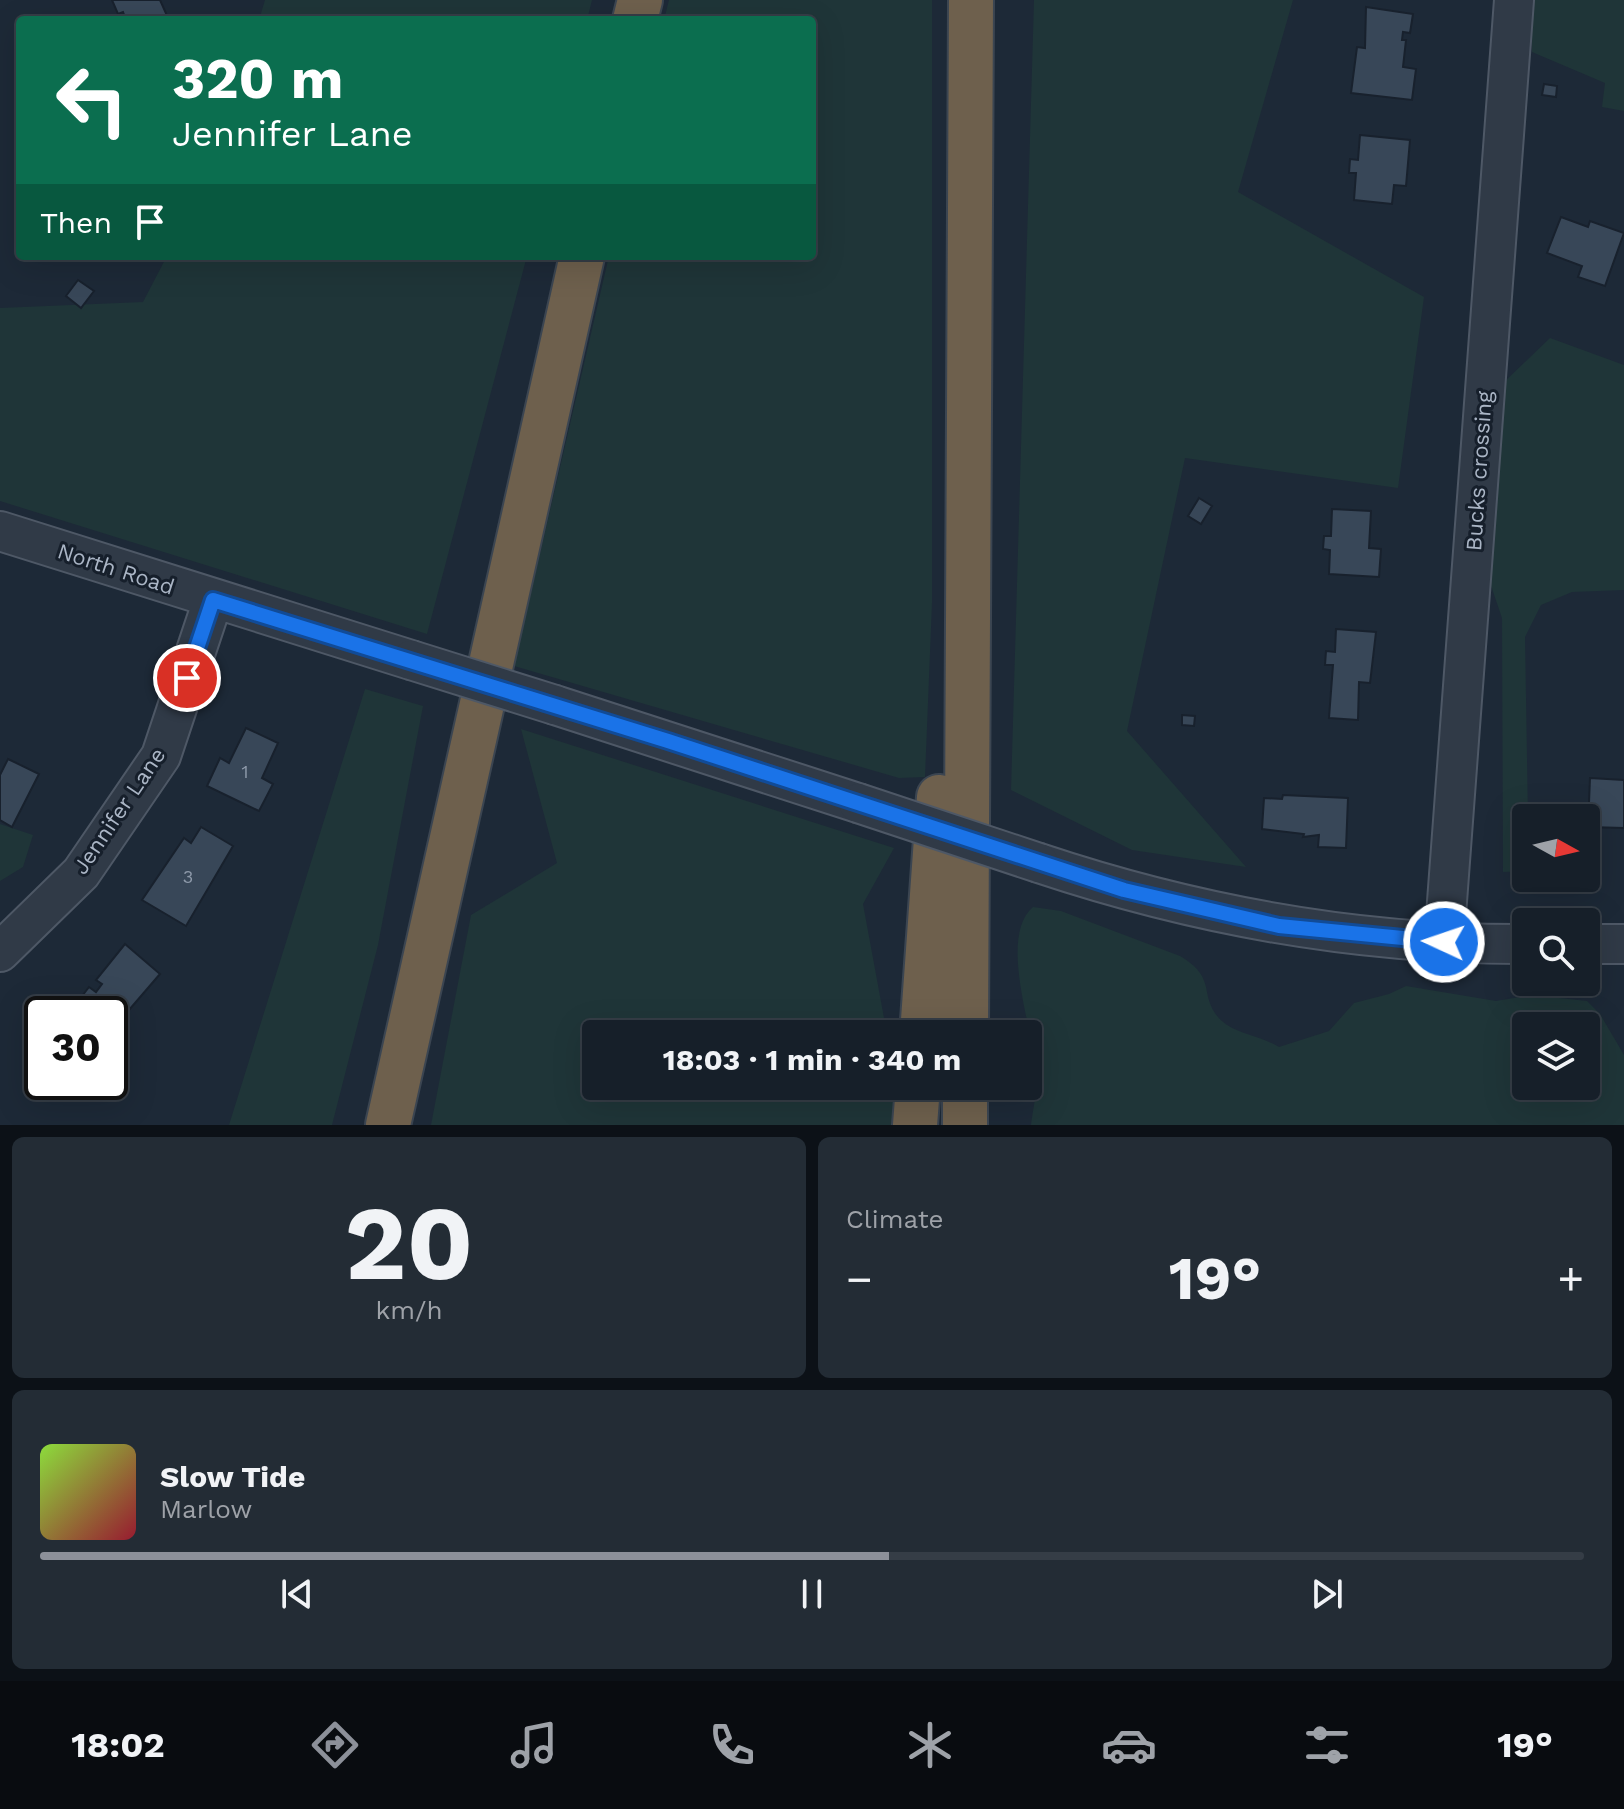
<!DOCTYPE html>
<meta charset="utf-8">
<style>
:root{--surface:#161f29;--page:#232c35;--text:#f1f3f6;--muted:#9ea2a8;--line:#353d46;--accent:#8c9099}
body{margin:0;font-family:"Work Sans",sans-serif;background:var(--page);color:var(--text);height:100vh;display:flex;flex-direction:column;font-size:30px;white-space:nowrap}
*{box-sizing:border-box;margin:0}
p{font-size:26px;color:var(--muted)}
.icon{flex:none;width:44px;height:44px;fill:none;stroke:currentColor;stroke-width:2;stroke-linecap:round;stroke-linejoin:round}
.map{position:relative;height:1125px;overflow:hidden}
.panel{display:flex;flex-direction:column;gap:12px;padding:12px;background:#0c1117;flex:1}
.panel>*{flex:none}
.hud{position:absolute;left:16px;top:16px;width:800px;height:244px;border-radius:8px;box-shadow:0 8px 32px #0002,0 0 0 2px var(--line);background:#0b6e4f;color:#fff;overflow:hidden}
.needle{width:52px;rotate:98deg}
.tools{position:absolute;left:1512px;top:804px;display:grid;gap:16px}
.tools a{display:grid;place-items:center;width:88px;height:88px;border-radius:8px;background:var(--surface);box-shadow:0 8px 32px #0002,0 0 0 2px var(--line);font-size:40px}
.speed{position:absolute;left:24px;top:996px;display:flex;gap:16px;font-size:40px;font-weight:700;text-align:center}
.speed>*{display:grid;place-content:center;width:104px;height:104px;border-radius:50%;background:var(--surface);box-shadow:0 8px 32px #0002,0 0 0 2px var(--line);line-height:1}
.speed .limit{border:4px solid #111;border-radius:12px;background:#fff;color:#111}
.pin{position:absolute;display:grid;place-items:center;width:68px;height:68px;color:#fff;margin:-34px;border:4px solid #fff;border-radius:50%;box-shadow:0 2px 8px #0007}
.me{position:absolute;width:88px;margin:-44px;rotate:273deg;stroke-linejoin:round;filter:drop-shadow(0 0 6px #0008)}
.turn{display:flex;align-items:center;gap:28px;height:168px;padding:0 24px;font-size:36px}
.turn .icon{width:104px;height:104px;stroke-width:2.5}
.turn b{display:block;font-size:56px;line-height:68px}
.then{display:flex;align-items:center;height:76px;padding:0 24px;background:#0003;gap:16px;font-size:30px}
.big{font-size:60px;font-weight:700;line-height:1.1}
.panel .widget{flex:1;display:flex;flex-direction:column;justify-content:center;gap:12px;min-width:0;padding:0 28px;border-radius:12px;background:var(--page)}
.panel .dial{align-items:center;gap:0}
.dial b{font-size:104px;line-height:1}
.song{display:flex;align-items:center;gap:24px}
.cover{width:96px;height:96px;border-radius:12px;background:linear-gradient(135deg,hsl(90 70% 55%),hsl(350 70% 35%))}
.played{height:8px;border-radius:4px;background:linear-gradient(90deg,var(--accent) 55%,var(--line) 55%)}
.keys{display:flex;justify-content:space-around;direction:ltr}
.heat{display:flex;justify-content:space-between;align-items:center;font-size:44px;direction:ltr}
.panel .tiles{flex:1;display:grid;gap:12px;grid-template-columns:1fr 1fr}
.widget:last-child{grid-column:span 2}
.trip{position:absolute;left:582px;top:1020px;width:460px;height:80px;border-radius:8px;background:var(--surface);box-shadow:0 8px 32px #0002,0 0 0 2px var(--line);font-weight:700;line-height:80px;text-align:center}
.tab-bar{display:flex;height:128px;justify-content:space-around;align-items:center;background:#090c10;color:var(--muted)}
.tab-bar .icon{width:56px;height:56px}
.tab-bar .selected{color:var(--accent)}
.tab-bar b{font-size:36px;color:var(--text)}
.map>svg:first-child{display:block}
.green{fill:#1f3538;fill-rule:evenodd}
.building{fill:#384758;stroke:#18212d;stroke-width:2}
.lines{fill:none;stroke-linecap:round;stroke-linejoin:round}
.minor-casing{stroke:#4e5866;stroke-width:42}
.highway-casing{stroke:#3b4551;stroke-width:48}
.minor{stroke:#303a47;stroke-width:38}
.highway{stroke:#6e604d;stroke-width:44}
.minor-bridge-casing{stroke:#4e5866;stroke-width:42;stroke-linecap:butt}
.minor-bridge{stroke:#303a47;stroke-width:38}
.route-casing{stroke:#114b97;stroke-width:20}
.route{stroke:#1a73e8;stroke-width:14}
.labels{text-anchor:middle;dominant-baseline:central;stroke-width:6;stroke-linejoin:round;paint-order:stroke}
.number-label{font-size:18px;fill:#8e9aaa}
.street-label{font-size:22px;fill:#aab5c5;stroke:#161f2b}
</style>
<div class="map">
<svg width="1624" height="1125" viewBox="0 0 1624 1125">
<rect width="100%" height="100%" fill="#1d2937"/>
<!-- green -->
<path class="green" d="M 265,0 L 592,0 L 587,20 L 259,20 Z
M 669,0 L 932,0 L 932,603 L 925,777 L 899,778 L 514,666 L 609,256 L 812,256 L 812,20 L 664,20 Z
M 1034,0 L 1293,0 L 1238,192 L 1424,297 L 1398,488 L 1185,458 L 1127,731 L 1246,867 L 1132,850 L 1011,790 Z
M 1532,0 L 1624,0 L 1624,111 L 1602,107 L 1605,83 L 1532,52 Z
M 167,256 L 527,256 L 427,634 L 0,501 L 0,308 L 143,302 Z
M 1550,338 L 1624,365 L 1624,590 L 1572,592 L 1541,605 L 1525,637 L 1528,818 L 1526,871 L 1503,872 L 1502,618 L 1485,568 L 1500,386 Z
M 365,689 L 423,706 L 378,945 L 332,1125 L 229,1125 Z
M 521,729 L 894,848 L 863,904 L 887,1034 L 596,1034 L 596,1086 L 897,1086 L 894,1125 L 431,1125 L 471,915 L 557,863 Z
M 0,824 L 33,835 L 23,867 L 0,881 Z
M 1033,907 L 1061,911 L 1180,956 C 1217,978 1199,993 1218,1017 C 1232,1034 1260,1035 1279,1047 L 1329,1031 L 1354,1003 L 1389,994 L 1406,986 L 1496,1001 L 1532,995 L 1587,1001 L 1600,1014 L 1624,1055 L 1624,1125 L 1031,1125 C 1033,1109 1037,1092 1037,1076 C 1035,1035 997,938 1033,907 ZM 1526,1026 L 1586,1026 L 1586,1086 L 1526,1086 Z"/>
<!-- building -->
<path class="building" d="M 112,0 L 160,0 L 169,20 L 126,20 L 123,12 L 118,14 Z
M 1366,7 L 1413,14 L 1410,33 L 1403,32 L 1402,40 L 1406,40 L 1403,67 L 1416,69 L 1412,100 L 1351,93 L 1357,47 L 1365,48 Z
M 1544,84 L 1557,86 L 1556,97 L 1542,95 Z
M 1360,135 L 1410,140 L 1406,186 L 1394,185 L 1392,204 L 1354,200 L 1356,173 L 1349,173 L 1350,159 L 1358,160 Z
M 1561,217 L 1588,227 L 1590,221 L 1624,233 L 1605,286 L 1578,277 L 1582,266 L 1547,253 Z
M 78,280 L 94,291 L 81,308 L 66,296 Z
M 1199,498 L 1212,506 L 1201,524 L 1188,516 Z
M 1332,509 L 1371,511 L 1369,548 L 1381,549 L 1379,577 L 1329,574 L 1330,550 L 1323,549 L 1324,536 L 1331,536 Z
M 1336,629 L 1376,632 L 1370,683 L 1359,682 L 1358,720 L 1329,718 L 1333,665 L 1325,665 L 1326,651 L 1335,652 Z
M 1182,715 L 1195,716 L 1194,726 L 1182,725 Z
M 246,728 L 278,743 L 262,778 L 273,784 L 259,811 L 207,786 L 220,758 L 229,763 Z
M 8,759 L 39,774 L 12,827 L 0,820 L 0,775 Z
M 1590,778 L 1624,780 L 1624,828 L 1588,827 Z
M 1283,795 L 1348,798 L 1346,848 L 1318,847 L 1319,835 L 1303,837 L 1304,834 L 1262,829 L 1264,798 L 1282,799 Z
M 201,827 L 233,846 L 186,926 L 142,900 L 184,838 L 191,843 Z
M 125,944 L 160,974 L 123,1017 L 112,1008 L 107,1014 L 95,1014 L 79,1000 L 89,987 L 96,992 L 102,984 L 96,980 Z"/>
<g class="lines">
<!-- minor casing -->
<g class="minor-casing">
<path id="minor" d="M 0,531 L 411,660
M 555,705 L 858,803
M 1039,863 C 1198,916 1358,945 1526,944
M 1444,942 L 1514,0
M 1586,944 L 1624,944
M 0,952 L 81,873 L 161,756 L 213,600"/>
</g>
<!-- highway casing -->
<g class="highway-casing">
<path id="highway" d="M 635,20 L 640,0
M 922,1034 L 939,797
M 966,1034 L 971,0
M 388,1125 L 582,256
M 915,1125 L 918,1086
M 965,1125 L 965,1086"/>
</g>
<!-- minor -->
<use href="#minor" class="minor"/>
<!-- highway -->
<use href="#highway" class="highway"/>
<!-- minor-bridge casing -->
<g class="minor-bridge-casing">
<path id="minor-bridge" d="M 411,660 L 555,705
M 858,803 L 1039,863"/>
</g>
<!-- minor-bridge -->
<use href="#minor-bridge" class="minor-bridge"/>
</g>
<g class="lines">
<!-- route casing -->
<g class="route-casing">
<path id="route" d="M 187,678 L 213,600 L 668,741 L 1124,890 L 1279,926 L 1444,942"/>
</g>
<!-- route -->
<use href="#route" class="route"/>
</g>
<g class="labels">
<!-- number labels -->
<g class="number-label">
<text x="245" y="771">1</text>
<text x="188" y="876">3</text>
</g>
<!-- street labels -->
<g class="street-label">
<text transform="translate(1479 471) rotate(-86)">Bucks crossing</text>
<text transform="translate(116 569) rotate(18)">North Road</text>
<text transform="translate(119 811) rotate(-56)">Jennifer Lane</text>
</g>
</g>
</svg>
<div class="tools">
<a><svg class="needle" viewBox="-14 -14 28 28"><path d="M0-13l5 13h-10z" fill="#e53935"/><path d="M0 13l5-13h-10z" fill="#9ea2a8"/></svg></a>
<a><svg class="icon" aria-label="search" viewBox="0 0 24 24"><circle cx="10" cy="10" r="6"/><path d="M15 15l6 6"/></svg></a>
<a><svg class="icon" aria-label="layers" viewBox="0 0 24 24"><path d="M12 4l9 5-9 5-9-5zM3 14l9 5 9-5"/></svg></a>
</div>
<div class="speed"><div class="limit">30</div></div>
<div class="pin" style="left:187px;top:678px;background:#d93025"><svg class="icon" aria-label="arrive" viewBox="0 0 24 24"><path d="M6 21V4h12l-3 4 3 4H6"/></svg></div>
<svg class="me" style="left:1444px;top:942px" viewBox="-20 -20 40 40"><circle r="17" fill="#1a73e8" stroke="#fff" stroke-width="3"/><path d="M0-11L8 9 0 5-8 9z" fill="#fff"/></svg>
<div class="trip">18:03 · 1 min · 340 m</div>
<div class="hud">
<div class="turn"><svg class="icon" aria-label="left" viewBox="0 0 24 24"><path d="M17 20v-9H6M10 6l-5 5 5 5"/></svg><div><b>320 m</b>Jennifer Lane</div></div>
<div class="then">Then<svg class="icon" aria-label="arrive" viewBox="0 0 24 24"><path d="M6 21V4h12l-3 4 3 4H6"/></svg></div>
</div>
</div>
<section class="panel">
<div class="tiles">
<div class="widget dial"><b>20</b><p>km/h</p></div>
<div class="widget"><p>Climate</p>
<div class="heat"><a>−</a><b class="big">19°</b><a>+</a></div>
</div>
<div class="widget">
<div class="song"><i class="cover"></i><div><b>Slow Tide</b><p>Marlow</p></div></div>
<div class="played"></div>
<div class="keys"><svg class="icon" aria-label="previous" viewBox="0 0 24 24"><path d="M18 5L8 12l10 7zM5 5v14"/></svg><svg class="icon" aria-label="pause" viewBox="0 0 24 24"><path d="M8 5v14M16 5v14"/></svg><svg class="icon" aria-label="next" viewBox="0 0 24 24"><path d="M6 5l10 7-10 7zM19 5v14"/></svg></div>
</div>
</div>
</section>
<nav class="tab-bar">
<b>18:02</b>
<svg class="icon selected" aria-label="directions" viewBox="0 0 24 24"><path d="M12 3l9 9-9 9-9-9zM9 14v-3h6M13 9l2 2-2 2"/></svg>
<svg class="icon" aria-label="music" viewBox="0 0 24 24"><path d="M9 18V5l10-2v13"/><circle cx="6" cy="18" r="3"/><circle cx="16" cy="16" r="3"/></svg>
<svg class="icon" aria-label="phone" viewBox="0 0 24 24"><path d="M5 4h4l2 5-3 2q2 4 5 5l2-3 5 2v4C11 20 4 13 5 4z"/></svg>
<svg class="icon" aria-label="climate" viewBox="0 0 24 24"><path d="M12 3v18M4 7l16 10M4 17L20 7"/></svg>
<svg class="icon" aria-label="car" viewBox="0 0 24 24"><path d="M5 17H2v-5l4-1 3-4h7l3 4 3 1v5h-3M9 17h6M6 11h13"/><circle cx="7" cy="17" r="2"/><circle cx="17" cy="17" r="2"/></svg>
<svg class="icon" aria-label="filters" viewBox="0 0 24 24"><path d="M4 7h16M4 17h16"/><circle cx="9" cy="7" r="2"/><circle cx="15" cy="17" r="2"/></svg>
<b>19°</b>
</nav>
